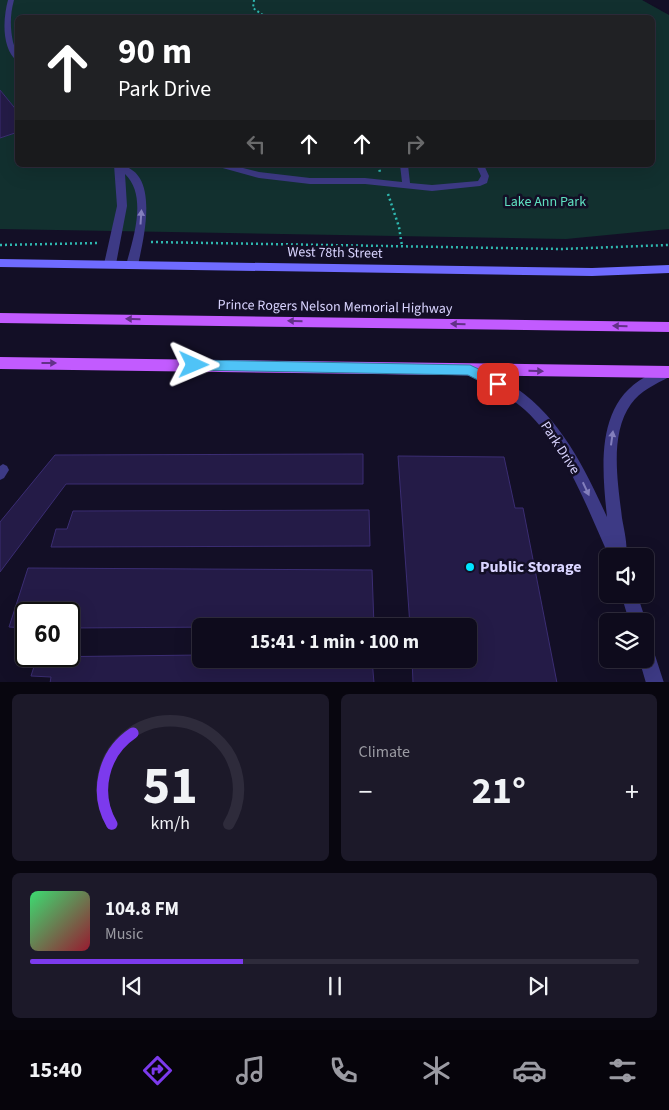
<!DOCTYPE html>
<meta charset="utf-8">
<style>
:root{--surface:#0e0b1c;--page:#1c1929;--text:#f1f3f6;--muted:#9b9ba3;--line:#2e2b3b;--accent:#7c3aed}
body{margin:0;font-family:"Source Sans 3",sans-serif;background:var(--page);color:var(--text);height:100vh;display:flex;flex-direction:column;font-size:19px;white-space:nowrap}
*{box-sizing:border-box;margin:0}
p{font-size:16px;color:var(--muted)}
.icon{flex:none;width:28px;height:28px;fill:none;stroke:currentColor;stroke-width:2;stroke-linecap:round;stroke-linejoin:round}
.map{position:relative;height:682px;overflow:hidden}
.panel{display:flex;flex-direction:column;gap:12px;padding:12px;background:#08060f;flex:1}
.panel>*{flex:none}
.hud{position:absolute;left:15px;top:15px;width:640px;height:152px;border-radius:8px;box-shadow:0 5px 20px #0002,0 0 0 1px var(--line);background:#202124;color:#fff;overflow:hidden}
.fabs{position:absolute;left:599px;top:548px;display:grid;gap:10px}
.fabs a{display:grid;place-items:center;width:55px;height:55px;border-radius:8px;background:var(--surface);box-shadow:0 5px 20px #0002,0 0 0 1px var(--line);font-size:25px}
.speed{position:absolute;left:15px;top:602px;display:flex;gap:10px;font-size:25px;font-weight:700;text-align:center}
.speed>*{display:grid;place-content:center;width:65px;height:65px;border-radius:50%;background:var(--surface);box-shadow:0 5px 20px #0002,0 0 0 1px var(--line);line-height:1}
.speed .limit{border:2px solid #111;border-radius:8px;background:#fff;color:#111}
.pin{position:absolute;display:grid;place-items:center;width:42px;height:42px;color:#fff;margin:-21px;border-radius:10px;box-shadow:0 2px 8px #0006}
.me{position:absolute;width:55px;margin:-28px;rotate:91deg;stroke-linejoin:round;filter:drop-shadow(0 0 4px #0008)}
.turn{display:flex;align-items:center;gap:18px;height:105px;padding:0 20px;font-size:22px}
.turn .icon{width:65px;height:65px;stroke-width:2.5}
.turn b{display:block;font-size:35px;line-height:42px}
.lanes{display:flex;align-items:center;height:48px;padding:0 20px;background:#0003;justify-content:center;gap:25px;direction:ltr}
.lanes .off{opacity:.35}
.big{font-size:38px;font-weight:700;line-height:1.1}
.panel .tile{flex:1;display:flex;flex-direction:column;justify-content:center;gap:8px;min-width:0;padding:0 18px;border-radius:8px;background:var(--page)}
.panel .dial{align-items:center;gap:0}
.dial svg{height:130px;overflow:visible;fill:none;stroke:var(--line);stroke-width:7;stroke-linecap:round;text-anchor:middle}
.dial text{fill:var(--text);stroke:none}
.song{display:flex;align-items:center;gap:15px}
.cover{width:60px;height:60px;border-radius:8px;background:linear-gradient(135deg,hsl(140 70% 55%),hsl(350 70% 35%))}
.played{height:5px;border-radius:2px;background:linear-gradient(90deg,var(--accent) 35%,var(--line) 35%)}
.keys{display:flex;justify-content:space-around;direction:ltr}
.heat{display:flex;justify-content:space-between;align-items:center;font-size:28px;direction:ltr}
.panel .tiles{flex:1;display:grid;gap:12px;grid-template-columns:1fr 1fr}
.tile:last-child{grid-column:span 2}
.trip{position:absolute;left:192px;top:618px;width:285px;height:50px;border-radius:8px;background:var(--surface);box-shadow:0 5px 20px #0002,0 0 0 1px var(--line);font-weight:700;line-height:50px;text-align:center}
.tab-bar{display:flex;height:80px;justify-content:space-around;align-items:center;background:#06040b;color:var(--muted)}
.tab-bar .icon{width:35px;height:35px}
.tab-bar .current{color:var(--accent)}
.tab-bar b{font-size:22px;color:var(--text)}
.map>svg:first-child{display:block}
.green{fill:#12302f;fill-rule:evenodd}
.building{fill:#241b47;stroke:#3b2d73}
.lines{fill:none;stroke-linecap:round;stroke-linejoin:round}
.path-far1{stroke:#2fb8b0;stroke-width:2;stroke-dasharray:2 2.5;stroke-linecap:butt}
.path{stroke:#2fb8b0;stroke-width:2.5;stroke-dasharray:2 3;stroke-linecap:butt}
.lane{fill:#3d3a85;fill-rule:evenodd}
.street{fill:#3d3a85;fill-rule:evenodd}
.secondary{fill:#6f6bff;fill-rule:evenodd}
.primary{fill:#c25bff;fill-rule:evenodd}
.oneway{fill:#837fbc}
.oneway2{fill:#623188}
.route{fill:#4fc3f7;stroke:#337fa1}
.poi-dot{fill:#00e5ff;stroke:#130f26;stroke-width:2}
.labels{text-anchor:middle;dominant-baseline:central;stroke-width:5;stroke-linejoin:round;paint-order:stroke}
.park-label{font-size:14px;fill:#5fe0c0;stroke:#130f26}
.street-label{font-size:14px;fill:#d9d4ff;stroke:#130f26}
.near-poi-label{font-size:16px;font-weight:bold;fill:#d9d4ff;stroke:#130f26;text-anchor:start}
</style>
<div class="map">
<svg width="669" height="683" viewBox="0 0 669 683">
<rect width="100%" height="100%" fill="#130f26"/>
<!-- green -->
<path class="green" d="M 0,0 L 642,0 L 669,15 L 669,229 L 566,239 L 0,229 ZM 18,18 L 652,18 L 652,165 L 18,165 Z"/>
<!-- building -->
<path class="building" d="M 0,90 L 18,112 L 18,132 L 0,138 Z
M 363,454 L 363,484 L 66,484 L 0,572 L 0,522 L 55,455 Z
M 398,456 L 504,457 L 515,508 L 523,508 L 557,683 L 413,683 L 412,659 L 469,659 L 469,626 L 410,626 Z
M 369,510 L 370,546 L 51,547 L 56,529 L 67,529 L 73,511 Z
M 28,568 L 372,570 L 374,626 L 69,628 L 69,614 L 26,614 L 26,628 L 9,627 Z
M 201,655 L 201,659 L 372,659 L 374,683 L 50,683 L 51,677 L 31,676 L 37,657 Z"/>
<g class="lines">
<!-- path-far1 -->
<path class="path-far1" d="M 254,0 L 253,8 L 267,18"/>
<!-- path -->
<path class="path" d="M 378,165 L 380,172
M 388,194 L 399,227 L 402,246
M 151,242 L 561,249 L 669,245
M 0,245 L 99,243"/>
<!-- lane -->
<path class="lane" d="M 8,0 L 14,0 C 10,14 10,28 13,42 C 15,49 18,54 18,62 C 1,49 3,18 8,0 Z
M 114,165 L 124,165 L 120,168 Z
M 218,165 L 231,165 L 259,172 L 310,178 L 365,178 L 402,182 L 400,165 L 408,165 L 410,183 L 432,185 L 478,181 L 481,176 L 476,165 L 484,165 L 489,176 L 487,183 L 480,186 L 432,191 L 365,184 L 310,184 L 259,178 L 219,167 Z
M 3,464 L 7,466 L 9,470 L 4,478 L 0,480 L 0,466 Z"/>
<!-- street -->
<path class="street" d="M 114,165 C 162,165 144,237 138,265 L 132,269 L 126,265 C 133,239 148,196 125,174 L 127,206 L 116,264 L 110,268 L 104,264 L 117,206 Z
M 470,364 C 546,392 575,447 607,517 C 602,468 595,405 645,377 C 652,373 661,367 669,367 L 669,377 C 656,384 640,391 631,404 C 609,435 618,483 622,518 C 624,530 628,545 626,556 L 609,556 C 586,506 566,448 525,410 C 507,394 486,385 465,374 L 464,370 L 465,366 Z
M 621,594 L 637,594 L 646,621 L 645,622 L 629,621 Z
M 645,640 L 651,643 L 664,683 L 646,683 L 639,659 L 645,659 Z"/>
<!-- secondary -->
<path class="secondary" d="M 0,259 L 592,268 L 669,265 L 669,273 L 592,276 L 0,267 Z"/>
<!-- primary -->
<path class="primary" d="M 0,313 L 669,322 L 669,332 L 0,323 Z
M 0,357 L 669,366 L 669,378 L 0,369 Z"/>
</g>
<!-- one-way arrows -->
<defs><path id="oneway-solid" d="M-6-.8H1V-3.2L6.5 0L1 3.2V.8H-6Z" transform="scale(1.25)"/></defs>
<g class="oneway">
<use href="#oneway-solid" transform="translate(141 217) rotate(-86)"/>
<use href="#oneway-solid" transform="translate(612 438) rotate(-82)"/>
<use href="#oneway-solid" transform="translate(586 489) rotate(65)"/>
</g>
<g class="oneway2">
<use href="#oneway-solid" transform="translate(133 319) rotate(-179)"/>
<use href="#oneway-solid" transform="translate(295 321) rotate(-179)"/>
<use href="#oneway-solid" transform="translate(458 324) rotate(-179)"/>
<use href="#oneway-solid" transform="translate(620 326) rotate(-179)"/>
<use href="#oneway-solid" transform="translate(49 363)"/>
<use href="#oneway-solid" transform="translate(536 371) rotate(1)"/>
</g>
<!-- route -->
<path class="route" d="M 194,360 L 470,365 L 502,380 L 504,384 L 502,388 L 498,390 L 468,375 L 194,370 L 189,369 L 188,365 L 189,361 Z"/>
<!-- markers -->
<circle class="poi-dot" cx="470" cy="567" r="5"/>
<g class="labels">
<!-- park labels -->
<g class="park-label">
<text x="545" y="202">Lake Ann Park</text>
</g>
<!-- street labels -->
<g class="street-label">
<text transform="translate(335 253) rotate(1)">West 78th Street</text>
<text transform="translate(335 307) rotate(1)">Prince Rogers Nelson Memorial Highway</text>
<text transform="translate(560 448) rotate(57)">Park Drive</text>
</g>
<!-- near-poi labels -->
<g class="near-poi-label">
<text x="480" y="567">Public Storage</text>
</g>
</g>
</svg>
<div class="fabs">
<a><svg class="icon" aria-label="sound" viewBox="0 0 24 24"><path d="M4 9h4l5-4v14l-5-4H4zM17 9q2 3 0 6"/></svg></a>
<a><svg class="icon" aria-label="layers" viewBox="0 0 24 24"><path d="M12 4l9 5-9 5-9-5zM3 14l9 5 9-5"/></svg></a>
</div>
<div class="speed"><div class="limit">60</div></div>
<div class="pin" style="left:498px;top:384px;background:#d93025"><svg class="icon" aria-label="arrive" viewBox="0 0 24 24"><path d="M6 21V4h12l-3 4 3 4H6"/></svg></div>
<svg class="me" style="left:194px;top:365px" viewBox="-20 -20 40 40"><path d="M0-17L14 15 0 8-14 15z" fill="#4fc3f7" stroke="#fff" stroke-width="4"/></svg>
<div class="trip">15:41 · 1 min · 100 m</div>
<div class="hud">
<div class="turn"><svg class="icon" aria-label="ahead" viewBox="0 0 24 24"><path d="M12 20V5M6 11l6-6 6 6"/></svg><div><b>90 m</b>Park Drive</div></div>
<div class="lanes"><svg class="icon off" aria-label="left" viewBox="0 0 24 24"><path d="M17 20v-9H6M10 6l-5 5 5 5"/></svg><svg class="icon" aria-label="ahead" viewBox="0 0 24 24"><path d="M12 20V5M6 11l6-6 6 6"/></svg><svg class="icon" aria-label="ahead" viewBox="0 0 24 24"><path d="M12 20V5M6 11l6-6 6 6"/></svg><svg class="icon off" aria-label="right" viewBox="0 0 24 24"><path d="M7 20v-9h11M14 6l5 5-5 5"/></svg></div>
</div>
</div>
<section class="panel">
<div class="tiles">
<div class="tile dial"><svg viewBox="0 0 100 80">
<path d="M14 69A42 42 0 1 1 86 69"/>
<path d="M14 69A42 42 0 0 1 27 13" stroke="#7c3aed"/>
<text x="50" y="56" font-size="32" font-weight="700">51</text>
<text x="50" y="72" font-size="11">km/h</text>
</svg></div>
<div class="tile"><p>Climate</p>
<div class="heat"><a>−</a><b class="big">21°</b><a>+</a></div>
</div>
<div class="tile">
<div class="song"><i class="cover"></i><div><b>104.8 FM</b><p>Music</p></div></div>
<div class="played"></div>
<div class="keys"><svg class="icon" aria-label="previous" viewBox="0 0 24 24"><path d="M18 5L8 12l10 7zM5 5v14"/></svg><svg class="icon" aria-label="pause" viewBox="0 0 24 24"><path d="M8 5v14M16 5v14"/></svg><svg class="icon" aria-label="next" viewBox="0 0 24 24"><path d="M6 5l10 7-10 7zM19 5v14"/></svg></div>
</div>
</div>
</section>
<nav class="tab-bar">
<b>15:40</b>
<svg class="icon current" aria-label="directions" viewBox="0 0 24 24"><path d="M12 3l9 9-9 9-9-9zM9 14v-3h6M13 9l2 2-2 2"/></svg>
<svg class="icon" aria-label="music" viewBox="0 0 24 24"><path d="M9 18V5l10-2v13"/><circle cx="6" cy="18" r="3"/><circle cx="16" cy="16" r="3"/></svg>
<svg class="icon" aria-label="phone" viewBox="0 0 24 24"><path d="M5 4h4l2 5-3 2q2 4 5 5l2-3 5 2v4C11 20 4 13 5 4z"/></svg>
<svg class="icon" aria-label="climate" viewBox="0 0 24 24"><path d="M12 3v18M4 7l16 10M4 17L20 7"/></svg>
<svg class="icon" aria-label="car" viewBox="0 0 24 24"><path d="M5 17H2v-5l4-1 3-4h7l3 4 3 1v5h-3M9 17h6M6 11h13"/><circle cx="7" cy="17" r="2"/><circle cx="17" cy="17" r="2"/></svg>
<svg class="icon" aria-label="filters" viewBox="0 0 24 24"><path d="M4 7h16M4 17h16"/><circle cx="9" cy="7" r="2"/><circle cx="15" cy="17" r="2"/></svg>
</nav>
